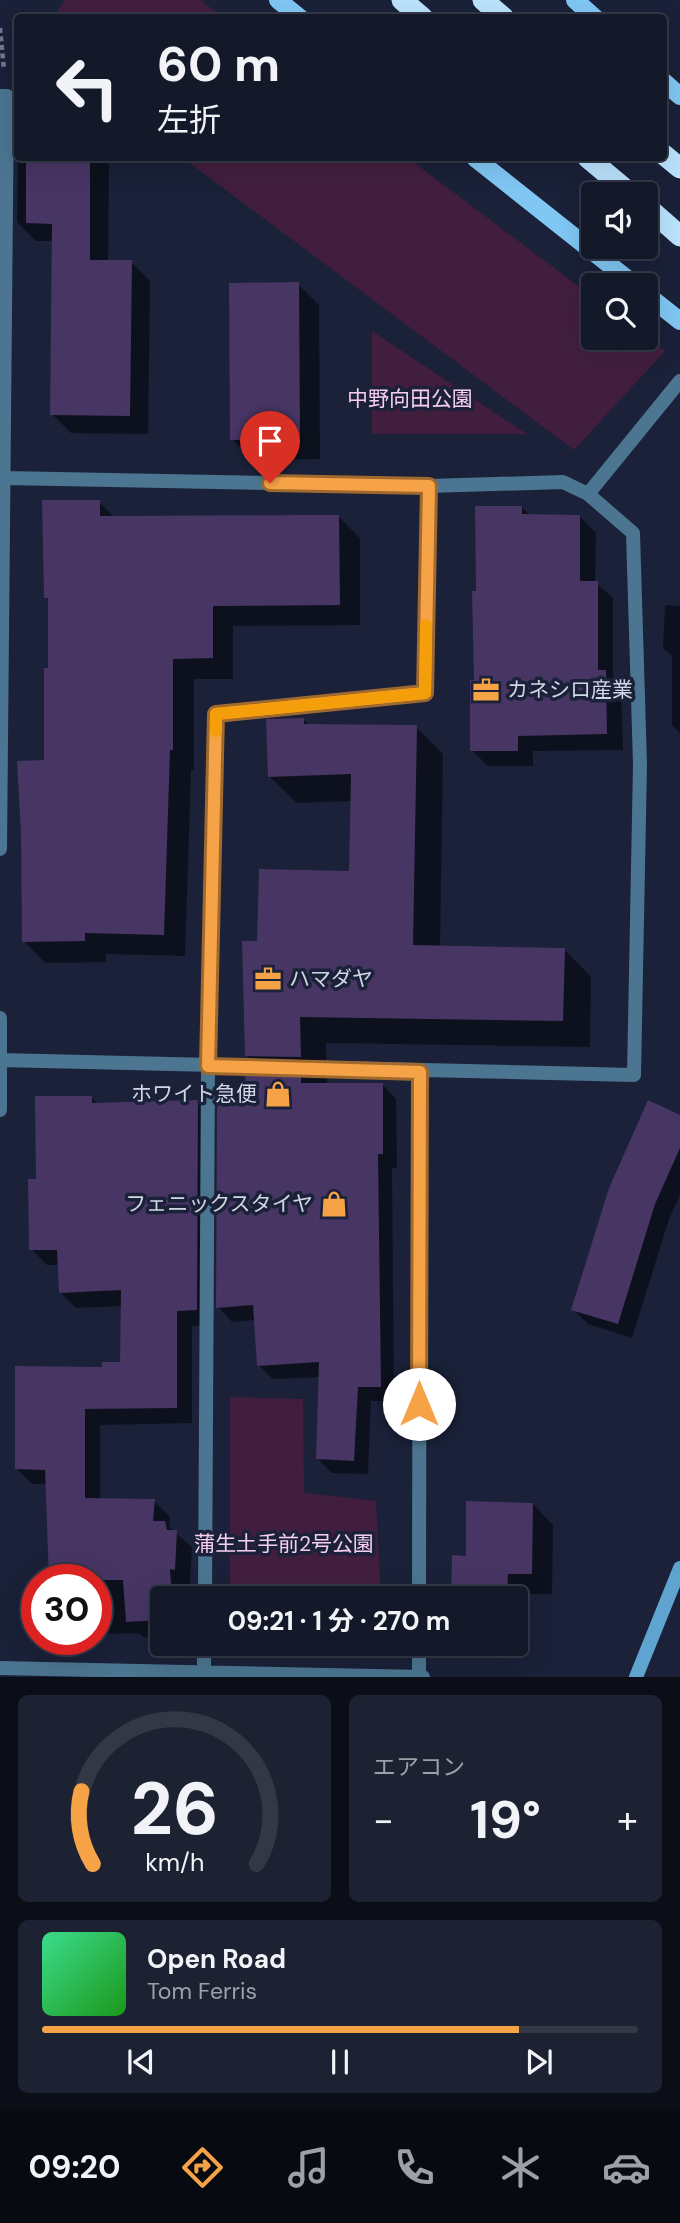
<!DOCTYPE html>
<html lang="ja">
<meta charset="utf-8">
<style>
:root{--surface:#14192a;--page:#1d2232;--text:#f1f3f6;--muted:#9da0a8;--line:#333847;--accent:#f6a247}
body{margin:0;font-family:"DM Sans","Noto Sans JP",sans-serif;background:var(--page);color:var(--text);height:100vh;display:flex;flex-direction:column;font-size:26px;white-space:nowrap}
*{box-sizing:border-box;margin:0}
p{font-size:23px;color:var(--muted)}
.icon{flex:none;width:38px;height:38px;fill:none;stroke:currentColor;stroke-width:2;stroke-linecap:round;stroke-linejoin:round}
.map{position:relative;height:1677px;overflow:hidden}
.details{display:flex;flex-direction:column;gap:18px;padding:18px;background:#0b0e17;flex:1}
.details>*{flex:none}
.top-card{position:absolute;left:14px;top:14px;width:653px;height:147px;border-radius:7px;box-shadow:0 7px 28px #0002,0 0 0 2px var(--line);background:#14192a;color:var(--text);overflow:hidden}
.controls{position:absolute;left:581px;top:182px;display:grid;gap:14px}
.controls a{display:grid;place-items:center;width:77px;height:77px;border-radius:7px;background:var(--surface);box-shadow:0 7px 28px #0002,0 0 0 2px var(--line);font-size:35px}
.speed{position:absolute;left:21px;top:1564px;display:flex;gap:14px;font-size:35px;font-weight:700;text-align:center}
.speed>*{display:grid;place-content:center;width:91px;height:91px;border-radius:50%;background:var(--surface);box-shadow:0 7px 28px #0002,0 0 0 2px var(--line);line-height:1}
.speed .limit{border:10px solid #d22;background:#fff;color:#111}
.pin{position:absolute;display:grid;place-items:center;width:60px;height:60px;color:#fff;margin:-72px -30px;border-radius:50% 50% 50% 0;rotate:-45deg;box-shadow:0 0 7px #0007}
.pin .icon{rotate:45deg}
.me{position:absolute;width:77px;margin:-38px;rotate:0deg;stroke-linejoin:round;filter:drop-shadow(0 0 5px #0008)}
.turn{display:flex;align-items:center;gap:24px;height:147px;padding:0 28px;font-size:32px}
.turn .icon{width:91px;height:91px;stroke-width:2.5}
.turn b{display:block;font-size:49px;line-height:60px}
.big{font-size:52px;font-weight:700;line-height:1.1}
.details .card{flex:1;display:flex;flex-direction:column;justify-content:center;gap:10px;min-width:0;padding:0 24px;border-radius:10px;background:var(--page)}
.details .dial{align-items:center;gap:0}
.dial svg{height:182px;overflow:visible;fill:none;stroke:var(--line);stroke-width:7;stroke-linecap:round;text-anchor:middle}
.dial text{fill:var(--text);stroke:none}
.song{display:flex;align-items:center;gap:21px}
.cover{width:84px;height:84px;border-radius:10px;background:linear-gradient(135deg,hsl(150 70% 55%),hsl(120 70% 35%))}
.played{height:7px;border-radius:4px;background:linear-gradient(90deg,var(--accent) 80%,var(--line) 80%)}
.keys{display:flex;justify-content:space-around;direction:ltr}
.heat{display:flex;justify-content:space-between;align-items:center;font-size:38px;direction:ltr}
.details .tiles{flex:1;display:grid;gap:18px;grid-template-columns:1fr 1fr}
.card:last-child{grid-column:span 2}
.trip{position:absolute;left:150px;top:1586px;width:378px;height:70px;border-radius:7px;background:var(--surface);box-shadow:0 7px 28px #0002,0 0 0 2px var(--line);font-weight:700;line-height:70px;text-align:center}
.menu{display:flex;height:112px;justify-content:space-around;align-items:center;background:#080a11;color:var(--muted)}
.menu .icon{width:49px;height:49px}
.menu .on{color:var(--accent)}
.menu b{font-size:32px;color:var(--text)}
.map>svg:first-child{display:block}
.green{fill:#421e3e}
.shadow{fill:#0007}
.building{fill:#473564}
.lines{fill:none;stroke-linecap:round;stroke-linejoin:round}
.path{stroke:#72788c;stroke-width:4.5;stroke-dasharray:5 3.5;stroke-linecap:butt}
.street{stroke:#4b7590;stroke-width:14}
.secondary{stroke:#5fa4d0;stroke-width:14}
.primary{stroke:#81c7f4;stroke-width:18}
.highway{stroke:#bbe3fe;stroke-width:21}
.route-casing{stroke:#a0692e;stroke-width:18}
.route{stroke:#f6a247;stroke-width:12}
.slow{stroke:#f59e0b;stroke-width:12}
.labels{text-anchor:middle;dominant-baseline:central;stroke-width:7;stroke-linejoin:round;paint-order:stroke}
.park-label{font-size:21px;fill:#f7cdf1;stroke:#1a2138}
.poi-label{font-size:21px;fill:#d0d6e5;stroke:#1a2138;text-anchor:start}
</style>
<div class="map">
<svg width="680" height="1677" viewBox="0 0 680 1677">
<rect width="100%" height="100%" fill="#1a2138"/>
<!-- green -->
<path class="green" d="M 65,0 L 200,0 L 223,17 L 53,17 Z
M 183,158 L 408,158 L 593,297 L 593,338 L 646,337 L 665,351 L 574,450 Z
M 372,331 L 527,434 L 372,434 Z
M 230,1397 L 303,1399 L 304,1493 L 376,1501 L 381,1598 L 230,1598 Z"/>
<!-- shadow -->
<path class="shadow" d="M 18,158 L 104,158 L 109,163 L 108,262 L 131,262 L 150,281 L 148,434 L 71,433 L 52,414 L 53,241 L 36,241 L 17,222 Z
M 298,284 L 319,305 L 320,459 L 252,460 L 232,439 Z
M 99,502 L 115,518 L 338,516 L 360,538 L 360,625 L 233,626 L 233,679 L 194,679 L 194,770 L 191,770 L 185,956 L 106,954 L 106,962 L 45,963 L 24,941 L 46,762 L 49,601 L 46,597 Z
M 522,507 L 530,516 L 580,517 L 596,533 L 595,582 L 613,598 L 613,680 L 621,688 L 623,750 L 533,751 L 533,766 L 488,766 L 472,750 L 478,593 Z
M 665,605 L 680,606 L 680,733 L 672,725 L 672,656 L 663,648 Z
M 303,719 L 309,725 L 416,727 L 443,754 L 440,947 L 564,949 L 591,977 L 590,1047 L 326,1043 L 327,1084 L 382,1084 L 396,1099 L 397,1168 L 392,1168 L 394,1401 L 371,1401 L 368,1474 L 332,1473 L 318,1459 L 320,1377 L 273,1379 L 259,1365 L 256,1320 L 232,1322 L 218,1307 L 233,1101 L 248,1087 L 269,1078 L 247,1055 L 259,943 L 351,873 L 352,801 L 297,803 L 269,776 Z
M 91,1097 L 98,1104 L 197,1102 L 213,1117 L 212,1325 L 192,1326 L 192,1423 L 100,1425 L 100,1500 L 154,1501 L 170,1517 L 169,1527 L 192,1547 L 190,1584 L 185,1584 L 186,1598 L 163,1598 L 163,1636 L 143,1637 L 139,1633 L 96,1634 L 96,1580 L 43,1580 L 43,1576 L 51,1575 L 47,1484 L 32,1484 L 17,1469 L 104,1369 L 122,1363 L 123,1306 L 76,1308 L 60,1292 L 59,1265 L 47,1265 L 31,1249 L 37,1181 Z
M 680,1117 L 680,1195 L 669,1219 L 632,1338 L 588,1324 L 573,1309 Z
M 533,1504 L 553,1525 L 552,1594 L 528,1594 L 526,1657 L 473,1656 L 460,1643 L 516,1643 L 516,1598 L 453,1598 L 467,1557 Z"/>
<!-- building -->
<path class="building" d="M 26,158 L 90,158 L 90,260 L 132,260 L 130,416 L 50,415 L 52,224 L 26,223 Z
M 299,282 L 300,439 L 230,440 L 229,283 Z
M 42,500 L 100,500 L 100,516 L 339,515 L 340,605 L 213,606 L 213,658 L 173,659 L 173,750 L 170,750 L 164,935 L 85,933 L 85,941 L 22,942 L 21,834 L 17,761 L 44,760 L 44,668 L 48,668 L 48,598 L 44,598 Z
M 475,506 L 522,506 L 522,514 L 580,515 L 580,581 L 598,581 L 598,670 L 606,670 L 607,734 L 518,736 L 518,751 L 470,751 L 470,680 L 474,680 L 472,591 L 476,591 Z
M 304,718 L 304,724 L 417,725 L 413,945 L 565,948 L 563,1021 L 300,1017 L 301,1057 L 245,1056 L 242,941 L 257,941 L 259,869 L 349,871 L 351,774 L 268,777 L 266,719 Z
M 245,1075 L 301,1077 L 301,1083 L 383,1083 L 383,1154 L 378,1154 L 381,1387 L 358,1387 L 354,1461 L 316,1459 L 319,1362 L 257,1366 L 253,1305 L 216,1308 L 217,1099 L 231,1099 L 230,1087 L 246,1086 Z
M 35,1096 L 92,1096 L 92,1103 L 198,1100 L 197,1310 L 177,1311 L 177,1408 L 85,1409 L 85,1498 L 155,1499 L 153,1521 L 165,1521 L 167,1530 L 177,1530 L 175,1570 L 170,1569 L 172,1598 L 163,1598 L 163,1620 L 126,1622 L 123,1580 L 49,1580 L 45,1470 L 15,1469 L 15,1366 L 102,1367 L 102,1362 L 120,1362 L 121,1290 L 59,1293 L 57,1250 L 29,1250 L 28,1179 L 36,1179 Z
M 648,1100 L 680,1115 L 680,1148 L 655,1204 L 618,1324 L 571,1310 L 609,1188 Z
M 466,1501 L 533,1503 L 532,1574 L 508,1574 L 507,1598 L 451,1598 L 452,1555 L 466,1556 Z"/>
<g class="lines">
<!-- path -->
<path class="path" d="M 0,28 L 4,70"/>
<!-- street -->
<path class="street" d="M 0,96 L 7,96 L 0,849
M 588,494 L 680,381
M 0,1018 L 0,1110
M 0,1060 L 634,1075 L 640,764 L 633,533 L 588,494 L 563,482 L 429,486 L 4,478
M 205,1598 L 208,1066 L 216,714 L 425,693 L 429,486
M 419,1598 L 420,1071
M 419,1643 L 419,1677
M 0,1668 L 423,1677
M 204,1677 L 204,1643"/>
<!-- secondary -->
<path class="secondary" d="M 636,1677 L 680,1568"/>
<!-- primary -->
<path class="primary" d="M 278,0 L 300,18
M 575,0 L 595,18
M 663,81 L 680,96
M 475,158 L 635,285
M 646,294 L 680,321"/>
<!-- highway -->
<path class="highway" d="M 402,0 L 423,18
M 483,0 L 504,18
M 663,154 L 680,168
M 588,158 L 631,194
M 646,206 L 680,236"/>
</g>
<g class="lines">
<!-- route casing -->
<g class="route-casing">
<path id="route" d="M 270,483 L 429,486 L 425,693 L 216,714 L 208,1066 L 420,1072 L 419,1404"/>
</g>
<!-- route -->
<use href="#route" class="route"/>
<!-- slow -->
<path class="slow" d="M 216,731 L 216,714 L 425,693 L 426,625"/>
</g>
<!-- icons -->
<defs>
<g id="office-bare" transform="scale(2.1)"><path d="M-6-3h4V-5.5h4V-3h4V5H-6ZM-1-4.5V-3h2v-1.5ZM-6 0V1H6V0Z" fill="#f6a247" stroke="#1a2138" stroke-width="2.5" paint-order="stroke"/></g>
<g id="shop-bare" transform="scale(2.1)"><path d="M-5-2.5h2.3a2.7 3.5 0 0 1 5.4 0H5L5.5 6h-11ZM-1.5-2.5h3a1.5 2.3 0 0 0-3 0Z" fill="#f6a247" stroke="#1a2138" stroke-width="2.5" paint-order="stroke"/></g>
</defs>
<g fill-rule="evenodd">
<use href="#office-bare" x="486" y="690"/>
<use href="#office-bare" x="268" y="979"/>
<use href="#shop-bare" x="278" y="1094"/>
<use href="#shop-bare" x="334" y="1204"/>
</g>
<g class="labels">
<!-- park labels -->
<g class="park-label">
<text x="410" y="399">中野向田公園</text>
<text x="284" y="1544">蒲生土手前2号公園</text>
</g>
<!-- poi labels -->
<g class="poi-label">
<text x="507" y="690">カネシロ産業</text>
<text x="289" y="979">ハマダヤ</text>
<text x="257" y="1094" text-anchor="end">ホワイト急便</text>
<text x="313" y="1204" text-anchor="end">フェニックスタイヤ</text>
</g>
</g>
</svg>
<div class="controls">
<a><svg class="icon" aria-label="sound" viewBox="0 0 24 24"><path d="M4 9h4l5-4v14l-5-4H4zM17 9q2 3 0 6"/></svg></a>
<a><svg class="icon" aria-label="search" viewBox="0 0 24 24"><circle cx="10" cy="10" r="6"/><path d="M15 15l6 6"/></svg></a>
</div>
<div class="speed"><div class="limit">30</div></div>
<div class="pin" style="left:270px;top:483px;background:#d93025"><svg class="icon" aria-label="arrive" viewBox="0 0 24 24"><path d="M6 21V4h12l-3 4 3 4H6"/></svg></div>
<svg class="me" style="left:419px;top:1404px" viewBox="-20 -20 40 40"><circle r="19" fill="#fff"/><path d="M0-13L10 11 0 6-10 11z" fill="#f6a247"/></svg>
<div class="trip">09:21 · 1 分 · 270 m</div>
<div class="top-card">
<div class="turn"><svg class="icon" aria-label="left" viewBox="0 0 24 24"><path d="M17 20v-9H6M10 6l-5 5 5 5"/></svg><div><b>60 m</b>左折</div></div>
</div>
</div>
<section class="details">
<div class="tiles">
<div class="card dial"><svg viewBox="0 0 100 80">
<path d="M14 69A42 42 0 1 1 86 69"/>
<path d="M14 69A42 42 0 0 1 9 37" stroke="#f6a247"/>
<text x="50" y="56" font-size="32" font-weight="700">26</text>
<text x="50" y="72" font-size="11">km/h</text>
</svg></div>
<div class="card"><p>エアコン</p>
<div class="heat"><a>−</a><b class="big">19°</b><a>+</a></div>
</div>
<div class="card">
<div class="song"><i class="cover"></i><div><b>Open Road</b><p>Tom Ferris</p></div></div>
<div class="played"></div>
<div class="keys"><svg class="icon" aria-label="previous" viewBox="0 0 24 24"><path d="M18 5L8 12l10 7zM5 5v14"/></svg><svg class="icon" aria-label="pause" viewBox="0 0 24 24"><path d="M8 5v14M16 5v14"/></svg><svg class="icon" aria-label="next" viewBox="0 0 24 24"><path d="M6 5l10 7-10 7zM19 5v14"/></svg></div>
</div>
</div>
</section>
<nav class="menu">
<b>09:20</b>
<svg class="icon on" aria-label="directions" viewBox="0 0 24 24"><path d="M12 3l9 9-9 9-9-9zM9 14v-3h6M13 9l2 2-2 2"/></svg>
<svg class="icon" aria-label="music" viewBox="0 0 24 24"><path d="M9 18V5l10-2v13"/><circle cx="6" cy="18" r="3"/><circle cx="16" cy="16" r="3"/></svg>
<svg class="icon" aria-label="phone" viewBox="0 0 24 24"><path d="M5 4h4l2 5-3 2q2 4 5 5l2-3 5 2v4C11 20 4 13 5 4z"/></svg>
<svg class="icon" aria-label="climate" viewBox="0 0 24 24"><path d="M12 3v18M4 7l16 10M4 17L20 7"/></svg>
<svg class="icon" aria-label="car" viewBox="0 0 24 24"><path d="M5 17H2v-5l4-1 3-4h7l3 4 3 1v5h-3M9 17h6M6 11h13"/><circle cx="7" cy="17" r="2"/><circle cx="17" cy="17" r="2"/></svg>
</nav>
